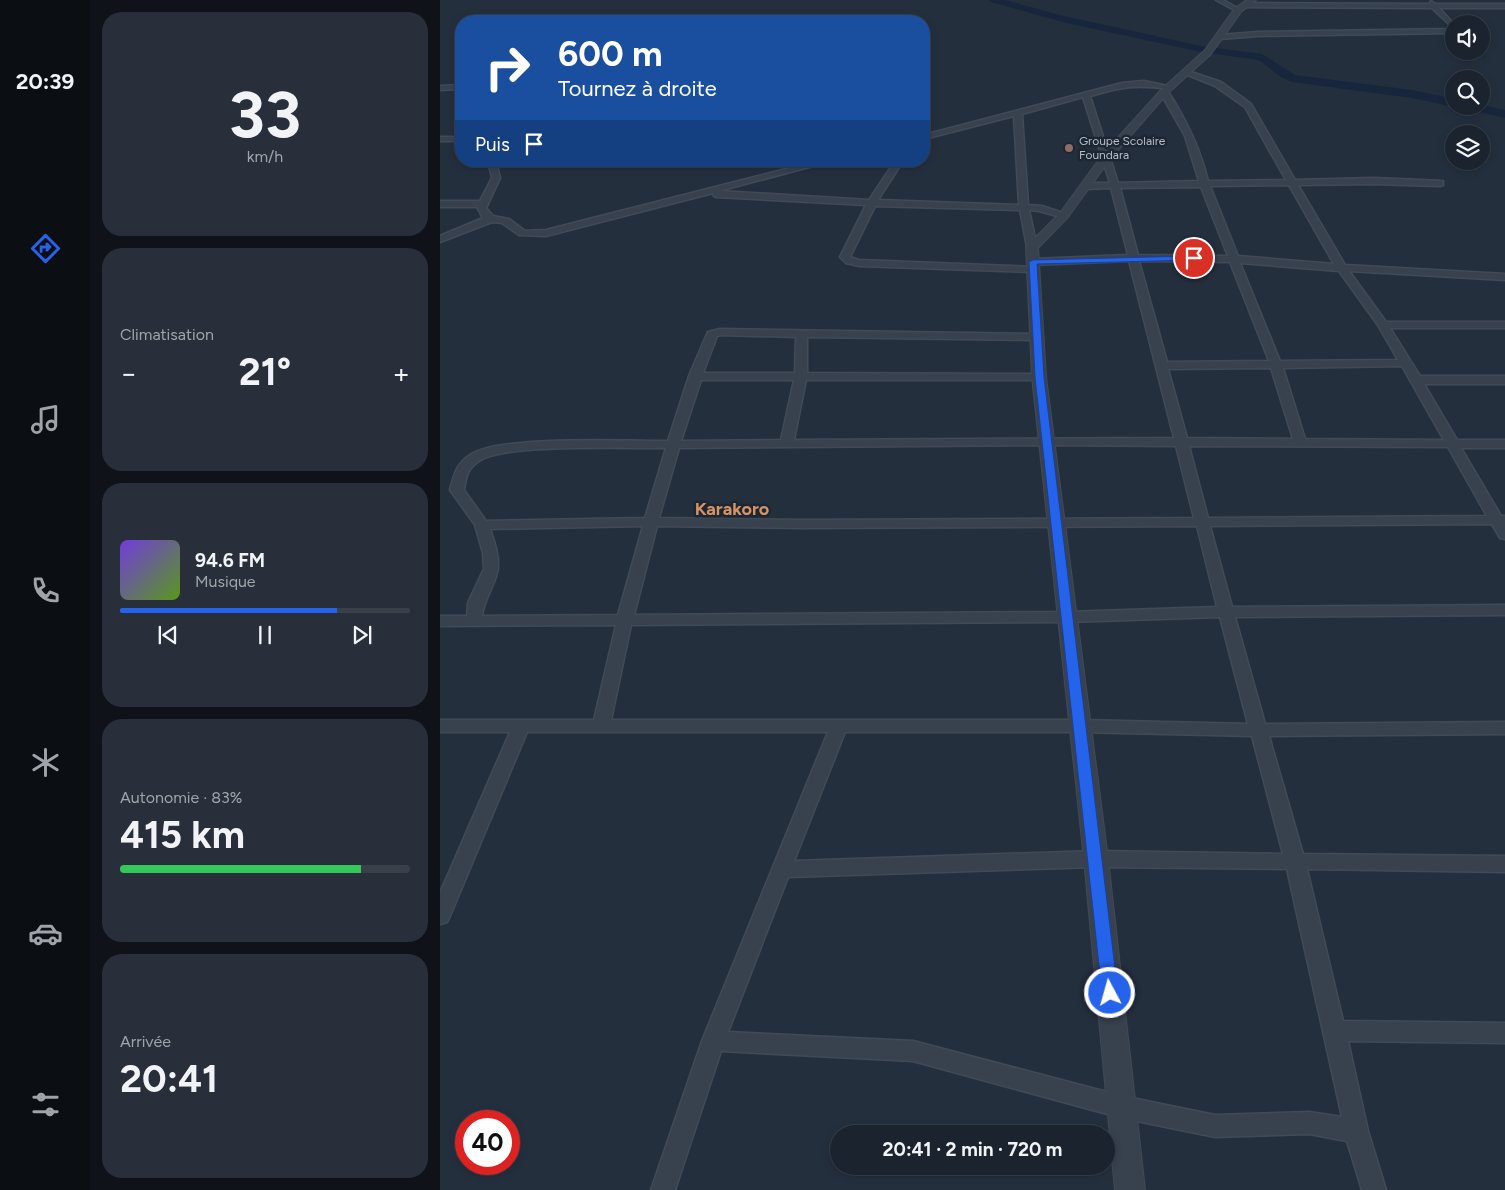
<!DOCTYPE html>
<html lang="fr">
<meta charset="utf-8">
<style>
:root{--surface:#1b232e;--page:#282f3a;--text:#f1f3f6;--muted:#a0a4aa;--line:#39404a;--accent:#2563eb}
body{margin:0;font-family:Figtree,sans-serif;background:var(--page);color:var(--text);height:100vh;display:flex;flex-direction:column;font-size:19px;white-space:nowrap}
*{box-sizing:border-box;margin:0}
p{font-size:16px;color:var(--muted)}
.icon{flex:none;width:28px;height:28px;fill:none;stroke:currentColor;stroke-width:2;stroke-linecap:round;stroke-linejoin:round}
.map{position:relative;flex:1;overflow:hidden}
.sheet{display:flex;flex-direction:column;gap:12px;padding:12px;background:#0f1319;width:350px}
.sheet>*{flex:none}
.banner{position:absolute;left:15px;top:15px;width:475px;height:152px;border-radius:20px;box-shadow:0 2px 8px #0003,0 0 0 1px var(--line);background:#1a4fa0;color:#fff;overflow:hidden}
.controls{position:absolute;left:1005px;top:15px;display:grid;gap:10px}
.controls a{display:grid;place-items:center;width:45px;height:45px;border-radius:50%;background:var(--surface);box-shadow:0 2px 8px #0003,0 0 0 1px var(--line);font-size:25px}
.speed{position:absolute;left:15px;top:1110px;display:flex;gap:10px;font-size:25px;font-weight:700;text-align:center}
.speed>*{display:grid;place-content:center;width:65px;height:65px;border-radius:50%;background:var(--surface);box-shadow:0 2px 8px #0003,0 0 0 1px var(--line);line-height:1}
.speed .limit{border:8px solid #d22;background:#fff;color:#111}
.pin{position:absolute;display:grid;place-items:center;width:42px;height:42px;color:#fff;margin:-21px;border:2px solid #fff;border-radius:50%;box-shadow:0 1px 5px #0007}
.me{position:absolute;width:55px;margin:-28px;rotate:354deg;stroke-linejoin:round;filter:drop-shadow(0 0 4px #0008)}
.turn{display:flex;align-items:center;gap:18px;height:105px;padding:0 20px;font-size:22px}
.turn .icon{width:65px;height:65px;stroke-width:2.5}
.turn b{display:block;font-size:35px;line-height:42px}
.then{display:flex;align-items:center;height:48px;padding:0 20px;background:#0003;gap:10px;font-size:19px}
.big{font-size:38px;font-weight:700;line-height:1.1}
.sheet .widget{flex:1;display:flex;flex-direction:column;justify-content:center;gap:8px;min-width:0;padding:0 18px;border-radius:20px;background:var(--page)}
.sheet .dial{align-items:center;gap:0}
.dial b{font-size:65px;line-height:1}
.song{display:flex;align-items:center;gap:15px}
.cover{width:60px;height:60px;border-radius:8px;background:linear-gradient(135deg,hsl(260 70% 55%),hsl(90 70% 35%))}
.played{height:5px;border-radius:2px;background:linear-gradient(90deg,var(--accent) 75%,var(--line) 75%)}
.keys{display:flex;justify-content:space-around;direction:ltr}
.heat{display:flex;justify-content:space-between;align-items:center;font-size:28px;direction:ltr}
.charge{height:8px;border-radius:4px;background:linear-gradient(90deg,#34c759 83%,var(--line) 0)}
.trip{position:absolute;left:390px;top:1125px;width:285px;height:50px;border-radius:25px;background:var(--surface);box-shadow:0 2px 8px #0003,0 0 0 1px var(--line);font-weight:700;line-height:50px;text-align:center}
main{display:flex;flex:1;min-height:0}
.tab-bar{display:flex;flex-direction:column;width:90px;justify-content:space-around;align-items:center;background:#0b0e12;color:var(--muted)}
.tab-bar .icon{width:35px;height:35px}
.tab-bar .current{color:var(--accent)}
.tab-bar b{font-size:22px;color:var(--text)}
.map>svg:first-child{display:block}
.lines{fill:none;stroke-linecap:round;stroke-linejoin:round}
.river{fill:#17263c;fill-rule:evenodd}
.minor-casing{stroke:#414a57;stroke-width:3}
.tertiary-casing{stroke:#414a57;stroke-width:2}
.minor{fill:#38414e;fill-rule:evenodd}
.tertiary{fill:#38414e;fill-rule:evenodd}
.route{fill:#2563eb;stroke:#184099}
.education-dot{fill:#8d6e63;stroke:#1d2633;stroke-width:2}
.labels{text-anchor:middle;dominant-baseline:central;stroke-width:5;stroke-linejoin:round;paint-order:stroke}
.far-poi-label{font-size:12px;fill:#b4bcc9;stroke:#1d2633;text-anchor:start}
.quarter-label{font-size:18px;font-weight:bold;fill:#d59563;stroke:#1d2633}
</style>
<main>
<nav class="tab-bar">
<b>20:39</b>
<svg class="icon current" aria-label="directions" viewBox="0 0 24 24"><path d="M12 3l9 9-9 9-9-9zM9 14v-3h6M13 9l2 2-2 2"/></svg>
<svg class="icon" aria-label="music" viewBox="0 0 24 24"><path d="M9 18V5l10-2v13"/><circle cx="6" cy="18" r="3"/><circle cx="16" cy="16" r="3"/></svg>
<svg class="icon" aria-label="phone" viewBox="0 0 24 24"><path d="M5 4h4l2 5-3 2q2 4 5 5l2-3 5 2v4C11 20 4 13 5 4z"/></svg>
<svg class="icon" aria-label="climate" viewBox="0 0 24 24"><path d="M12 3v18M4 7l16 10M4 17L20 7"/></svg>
<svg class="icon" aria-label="car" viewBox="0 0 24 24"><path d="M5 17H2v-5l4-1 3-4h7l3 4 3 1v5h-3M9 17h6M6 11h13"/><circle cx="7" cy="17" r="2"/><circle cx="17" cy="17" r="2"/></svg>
<svg class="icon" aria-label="filters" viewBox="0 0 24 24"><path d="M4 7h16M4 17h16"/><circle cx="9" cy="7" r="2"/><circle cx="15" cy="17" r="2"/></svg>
</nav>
<section class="sheet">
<div class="widget dial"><b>33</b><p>km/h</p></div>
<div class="widget"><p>Climatisation</p>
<div class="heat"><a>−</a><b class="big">21°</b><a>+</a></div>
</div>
<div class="widget">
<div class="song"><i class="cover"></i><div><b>94.6 FM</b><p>Musique</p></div></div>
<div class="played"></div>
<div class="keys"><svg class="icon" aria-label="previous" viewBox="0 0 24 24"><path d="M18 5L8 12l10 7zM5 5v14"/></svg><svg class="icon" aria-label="pause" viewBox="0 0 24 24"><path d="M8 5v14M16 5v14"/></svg><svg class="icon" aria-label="next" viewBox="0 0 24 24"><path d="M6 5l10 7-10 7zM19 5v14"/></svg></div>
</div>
<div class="widget"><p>Autonomie · 83%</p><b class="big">415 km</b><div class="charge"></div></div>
<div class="widget"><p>Arrivée</p><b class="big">20:41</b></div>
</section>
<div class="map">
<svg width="1065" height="1190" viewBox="0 0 1065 1190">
<rect width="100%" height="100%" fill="#242f3e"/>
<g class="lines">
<!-- river -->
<path class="river" d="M 549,0 L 565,0 L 624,16 L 761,46 L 822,54 L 855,75 L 972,90 L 1014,99 L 1014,106 L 1016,106 L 1014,107 L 972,98 L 852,82 L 841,77 L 819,60 L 761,52 L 622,22 L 551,2 Z
M 1041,105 L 1065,110 L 1065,118 L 1026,109 L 1024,106 Z"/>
<!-- minor casing -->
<g class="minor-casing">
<path id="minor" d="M 776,0 L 783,0 L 801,10 L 796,11 Z
M 991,1 L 995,4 L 1065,4 L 1065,8 L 999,8 L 1014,24 L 1014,29 L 992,8 L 805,7 L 802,5 L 805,3 L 989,4 Z
M 1014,29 L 1014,33 L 818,36 L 780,39 L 777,37 L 780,35 L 818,32 Z
M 745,70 L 781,82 L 811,104 L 855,180 L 933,178 L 1003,181 L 1003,185 L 1000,186 L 933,184 L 858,185 L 905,265 L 1065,274 L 1065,280 L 909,271 L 946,322 L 1065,322 L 1065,328 L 950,328 L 980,376 L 1065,376 L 1065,384 L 984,384 L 1017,440 L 1065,440 L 1065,448 L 1021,448 L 1061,516 L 1065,516 L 1065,539 L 1060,538 L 1052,524 L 770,526 L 792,607 L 1065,605 L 1065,615 L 795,617 L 825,724 L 1065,722 L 1065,734 L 829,736 L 863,854 L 1065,856 L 1065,872 L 867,869 L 903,1021 L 1065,1023 L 1065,1043 L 908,1041 L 928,1131 L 946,1190 L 922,1190 L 907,1141 L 869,1134 L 775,1137 L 682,1118 L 473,1061 L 281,1051 L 235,1190 L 211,1190 L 262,1041 L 388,732 L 87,732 L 10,916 L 7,922 L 0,924 L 0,893 L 70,732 L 0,732 L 0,720 L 154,720 L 176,625 L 0,626 L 0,616 L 27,616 L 28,603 L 44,569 L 43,553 L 35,525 L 10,490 C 14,475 16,464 30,455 C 59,435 188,441 228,441 L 249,376 L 267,334 L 268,332 L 280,329 L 597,334 L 603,337 L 597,340 L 367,337 L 367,373 L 599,374 L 605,377 L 599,380 L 366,380 L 354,440 L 734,438 L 689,261 L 593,265 L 588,262 L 593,259 L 688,255 L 671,188 L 645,189 L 641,186 L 645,183 L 670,183 L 643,97 L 582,114 L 588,205 L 602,206 L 629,215 L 624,218 L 599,211 L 589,210 L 597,247 L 595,249 L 589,249 L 587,247 L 580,210 L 435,206 L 410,257 L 419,260 L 597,267 L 597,271 L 593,272 L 419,266 L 406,263 L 400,257 L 426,205 L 277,197 L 274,196 L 273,193 L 106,236 L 79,235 L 62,223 L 52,222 L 0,242 L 0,236 L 43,218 L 37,207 L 0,207 L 0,201 L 40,201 L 52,178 L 48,161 L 56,161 L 60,178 L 46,208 L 53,216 L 69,219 L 85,231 L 106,230 L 377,161 L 392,161 L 279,191 L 429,200 L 455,161 L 463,161 L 438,200 L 579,205 L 574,116 L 484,139 L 484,135 L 682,83 L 704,81 L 732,87 L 728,89 C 695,84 682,87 650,96 L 678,183 L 759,181 L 745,136 L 720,92 L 724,90 L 727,90 C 746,119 760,148 768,181 L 846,180 L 805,107 L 775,86 L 743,73 L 743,71 ZM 849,185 L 894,264 L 798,256 L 770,186 ZM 761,187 L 788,256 L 698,255 L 680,188 ZM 699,261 L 790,262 L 829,361 L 727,362 ZM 800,263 L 899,271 L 938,325 L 958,360 L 840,361 ZM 280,335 L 356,337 L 355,373 L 263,373 L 277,336 ZM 962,366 L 1004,440 L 865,439 L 843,368 ZM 831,368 L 853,439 L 747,438 L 728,369 ZM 261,380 L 354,380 L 341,440 L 241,441 ZM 608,445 L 736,446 L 754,518 L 365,520 L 219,518 L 239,448 ZM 749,446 L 1008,447 L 1047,516 L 768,518 ZM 226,448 L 205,518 L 46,521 L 24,490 C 26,477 27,469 39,461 C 62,443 191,449 226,448 ZM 203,526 L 178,615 L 42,616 C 44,598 57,582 58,568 C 59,554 54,541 50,529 ZM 217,526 L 365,528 L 757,526 L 777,607 L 627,612 L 194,615 ZM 780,617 L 808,724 L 640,720 L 171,720 L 191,625 L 627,622 ZM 405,732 L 640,732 L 812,736 L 843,854 L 656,851 L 354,861 ZM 656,867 L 847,869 L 902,1117 L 869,1112 L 775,1115 L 682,1096 L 473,1041 L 288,1032 L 348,877 Z
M 21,85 L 21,89 L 19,89 L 0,90 L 0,86 Z
M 0,137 L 21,137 L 21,141 L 0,141 Z"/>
</g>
<!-- tertiary casing -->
<g class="tertiary-casing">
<path id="tertiary" d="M 807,0 L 816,0 L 801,12 L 771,54 L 727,94 L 671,158 L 628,217 L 598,248 L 606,377 L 668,859 L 705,1190 L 675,1190 L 644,859 L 592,377 L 586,247 L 620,213 L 663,154 L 721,90 L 765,50 L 795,8 Z"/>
</g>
<!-- minor -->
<use href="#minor" class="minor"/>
<!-- tertiary -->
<use href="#tertiary" class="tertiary"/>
</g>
<!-- route -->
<path class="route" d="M 754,256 L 757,258 L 756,260 L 597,264 L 604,377 L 678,993 L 676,998 L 670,1000 L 665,998 L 662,993 L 595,377 L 589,262 L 593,260 Z"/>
<!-- markers -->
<circle class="education-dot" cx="629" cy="148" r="5"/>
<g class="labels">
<!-- far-poi labels -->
<g class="far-poi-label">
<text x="639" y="141">Groupe Scolaire<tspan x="639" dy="14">Foundara</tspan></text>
</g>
<!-- quarter labels -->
<g class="quarter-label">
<text x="292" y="509">Karakoro</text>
</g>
</g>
</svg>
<div class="controls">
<a><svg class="icon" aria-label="sound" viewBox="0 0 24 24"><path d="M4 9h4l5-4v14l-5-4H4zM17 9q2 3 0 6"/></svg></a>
<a><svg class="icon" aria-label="search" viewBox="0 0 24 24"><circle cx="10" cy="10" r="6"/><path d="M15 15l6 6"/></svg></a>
<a><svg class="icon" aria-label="layers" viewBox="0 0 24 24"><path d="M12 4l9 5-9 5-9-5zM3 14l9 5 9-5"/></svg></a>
</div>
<div class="speed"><div class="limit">40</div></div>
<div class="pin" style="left:754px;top:258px;background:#d93025"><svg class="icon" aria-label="arrive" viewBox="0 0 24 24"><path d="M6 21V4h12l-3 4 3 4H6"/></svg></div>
<svg class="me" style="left:670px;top:993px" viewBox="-20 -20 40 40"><circle r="17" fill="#2563eb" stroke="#fff" stroke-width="3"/><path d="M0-11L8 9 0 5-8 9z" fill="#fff"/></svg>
<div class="trip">20:41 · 2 min · 720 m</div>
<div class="banner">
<div class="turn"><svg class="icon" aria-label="right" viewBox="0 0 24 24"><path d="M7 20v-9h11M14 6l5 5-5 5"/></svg><div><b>600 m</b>Tournez à droite</div></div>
<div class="then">Puis<svg class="icon" aria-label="arrive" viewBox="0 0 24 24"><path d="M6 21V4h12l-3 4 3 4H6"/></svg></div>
</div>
</div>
</main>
